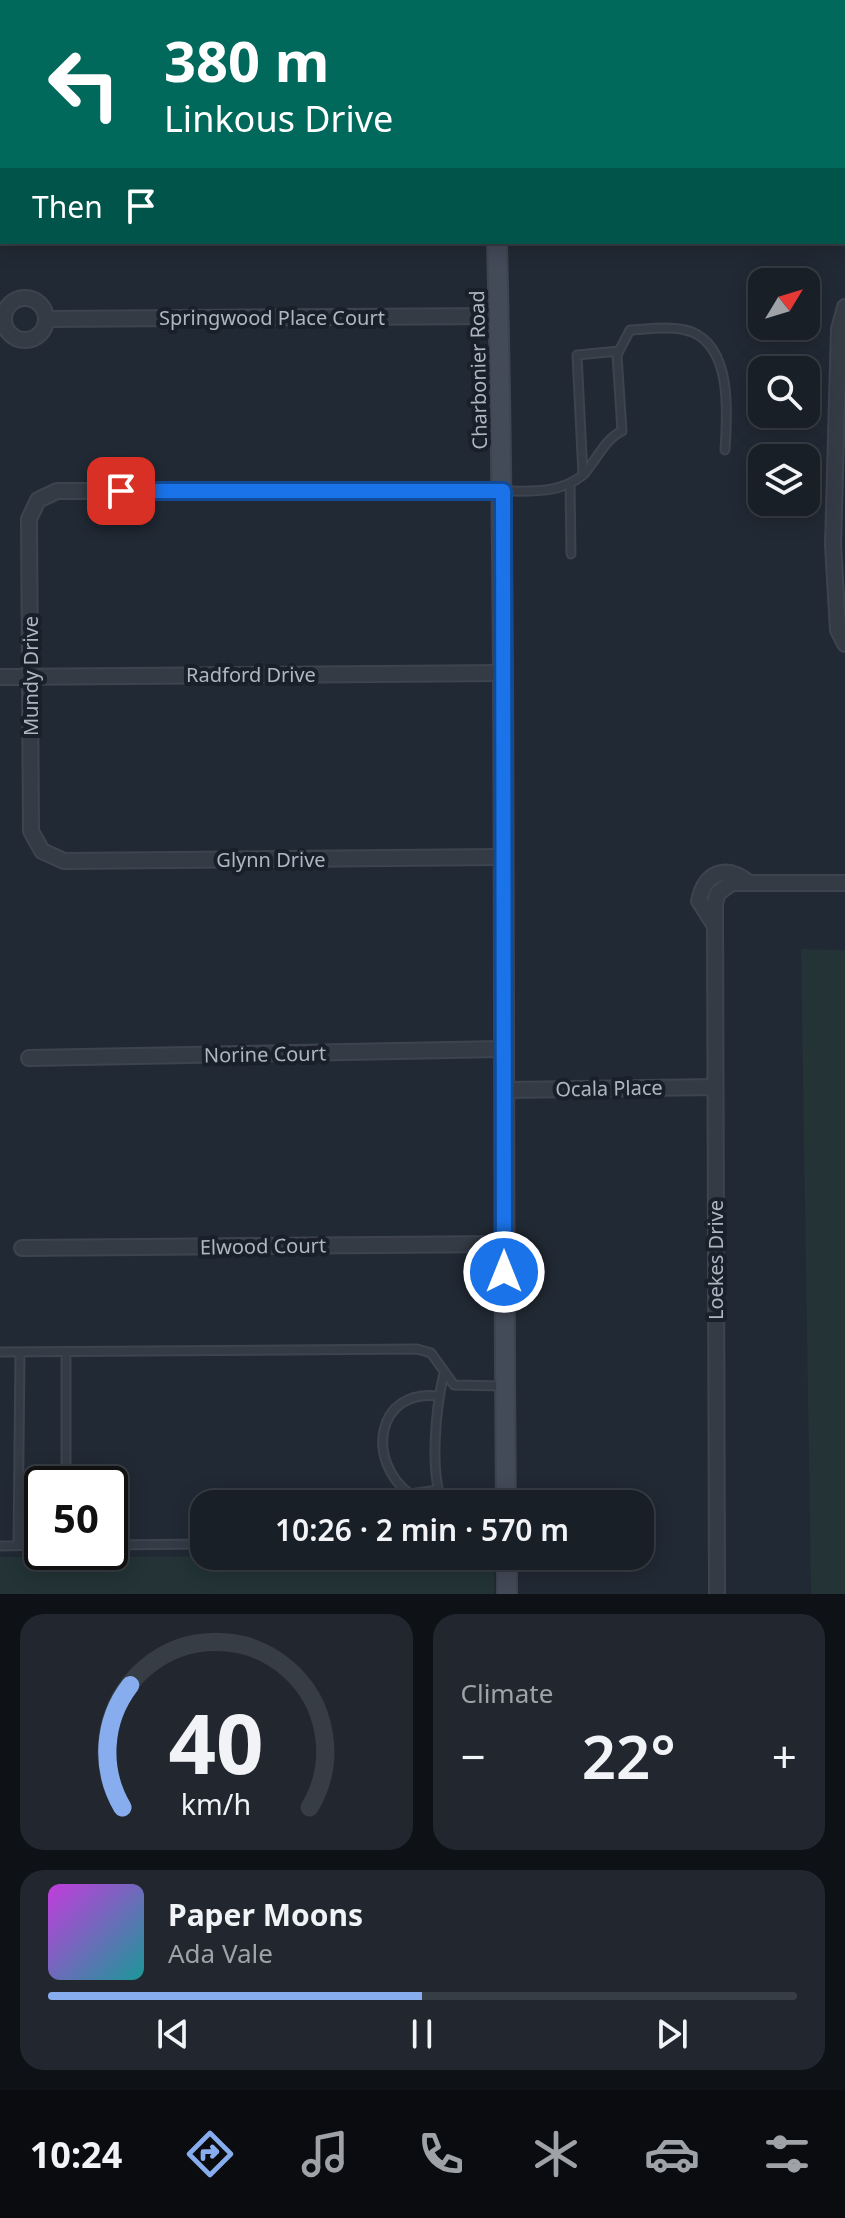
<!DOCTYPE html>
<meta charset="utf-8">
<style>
:root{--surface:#191f27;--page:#22272f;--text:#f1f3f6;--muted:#9fa2a7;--line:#373d44;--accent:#88adee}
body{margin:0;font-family:"Noto Sans",sans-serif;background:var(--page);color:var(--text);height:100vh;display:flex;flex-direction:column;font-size:30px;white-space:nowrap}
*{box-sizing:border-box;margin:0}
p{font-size:26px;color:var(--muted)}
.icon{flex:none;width:44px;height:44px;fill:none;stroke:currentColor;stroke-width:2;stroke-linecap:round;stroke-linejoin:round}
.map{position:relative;height:1594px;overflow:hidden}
.sheet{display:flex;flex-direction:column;gap:20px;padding:20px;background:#0e1115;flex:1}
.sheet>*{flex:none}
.top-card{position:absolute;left:0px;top:0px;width:846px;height:244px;box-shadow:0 4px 20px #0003,0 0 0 2px var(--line);background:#00695c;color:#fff;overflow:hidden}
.needle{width:52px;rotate:52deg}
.buttons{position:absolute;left:748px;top:268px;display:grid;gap:16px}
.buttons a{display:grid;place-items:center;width:72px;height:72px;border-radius:16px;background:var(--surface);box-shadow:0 4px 20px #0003,0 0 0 2px var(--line);font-size:40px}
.speed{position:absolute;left:24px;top:1466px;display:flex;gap:16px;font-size:40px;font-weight:700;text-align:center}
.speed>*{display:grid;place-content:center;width:104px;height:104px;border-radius:50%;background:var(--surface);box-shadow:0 4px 20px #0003,0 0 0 2px var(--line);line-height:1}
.speed .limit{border:4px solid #111;border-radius:12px;background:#fff;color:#111}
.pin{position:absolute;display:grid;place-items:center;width:68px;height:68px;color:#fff;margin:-34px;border-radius:16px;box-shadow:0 4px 12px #0006}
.me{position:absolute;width:88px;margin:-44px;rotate:0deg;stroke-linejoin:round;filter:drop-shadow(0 0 6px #0008)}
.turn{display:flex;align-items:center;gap:28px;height:168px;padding:0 32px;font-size:36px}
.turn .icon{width:104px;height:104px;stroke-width:2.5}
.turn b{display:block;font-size:56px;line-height:68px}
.then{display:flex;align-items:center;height:76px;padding:0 32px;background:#0003;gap:16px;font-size:30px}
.big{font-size:60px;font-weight:600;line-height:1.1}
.sheet .widget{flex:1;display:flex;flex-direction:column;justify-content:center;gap:12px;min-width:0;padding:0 28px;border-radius:24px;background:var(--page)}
.sheet .dial{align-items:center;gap:0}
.dial svg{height:208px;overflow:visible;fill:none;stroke:var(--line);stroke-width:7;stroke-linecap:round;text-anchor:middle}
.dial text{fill:var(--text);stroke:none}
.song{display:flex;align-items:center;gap:24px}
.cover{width:96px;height:96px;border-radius:12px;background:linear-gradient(135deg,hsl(290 70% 55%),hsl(180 70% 35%))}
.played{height:8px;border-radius:4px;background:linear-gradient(90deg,var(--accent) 50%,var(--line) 50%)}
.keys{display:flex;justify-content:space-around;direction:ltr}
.heat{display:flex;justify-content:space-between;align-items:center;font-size:44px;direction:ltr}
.sheet .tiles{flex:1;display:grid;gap:20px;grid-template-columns:1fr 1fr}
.widget:last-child{grid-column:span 2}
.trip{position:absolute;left:190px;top:1490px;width:464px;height:80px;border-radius:24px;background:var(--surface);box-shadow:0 4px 20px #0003,0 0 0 2px var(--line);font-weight:600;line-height:80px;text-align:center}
.dock{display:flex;height:128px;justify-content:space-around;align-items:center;background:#0a0c10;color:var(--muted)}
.dock .icon{width:56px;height:56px}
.dock .selected{color:var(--accent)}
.dock b{font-size:36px;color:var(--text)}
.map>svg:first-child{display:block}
.green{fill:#233336}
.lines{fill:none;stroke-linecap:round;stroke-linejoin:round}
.service-casing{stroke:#3e444f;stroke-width:11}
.minor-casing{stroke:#3e444f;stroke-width:18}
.secondary-casing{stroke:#3e444f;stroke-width:22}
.service{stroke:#343b45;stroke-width:7}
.minor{stroke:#343b45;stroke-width:14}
.secondary{stroke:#434a58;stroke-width:18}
.route-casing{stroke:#114b97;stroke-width:20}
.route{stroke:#1a73e8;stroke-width:14}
.labels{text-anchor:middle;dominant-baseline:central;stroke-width:8;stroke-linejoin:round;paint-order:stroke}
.street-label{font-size:20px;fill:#afb6c2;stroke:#1a202a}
</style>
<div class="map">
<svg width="845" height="1594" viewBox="0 0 845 1594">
<rect width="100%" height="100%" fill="#212934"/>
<!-- green -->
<path class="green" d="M 801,949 L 845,950 L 845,1594 L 811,1594 Z
M 494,1556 L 494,1594 L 0,1594 L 0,1557 Z"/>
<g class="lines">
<!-- service casing -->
<g class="service-casing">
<path id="service" d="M 583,475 C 596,461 605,439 622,431 L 617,355 L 630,330 C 649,329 673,325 692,332 C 733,349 727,416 725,450
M 570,485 L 571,554
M 503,491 C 532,491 559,494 583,475 L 577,355 L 619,351
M 0,1352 L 417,1349 L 431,1353 L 454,1385 L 503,1386
M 66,1353 L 66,1484
M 437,1490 L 410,1494 C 366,1462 375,1388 439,1396
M 443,1504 C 429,1472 436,1407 444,1373
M 454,1504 L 483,1504
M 110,1545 L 204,1544
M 0,1546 L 42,1545
M 18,1546 L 20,1352"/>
</g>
<!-- minor casing -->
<g class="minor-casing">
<path id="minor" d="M 821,0 L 821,2
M 844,86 L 845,87
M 0,156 L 2,156
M4 319a21 21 0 1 1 42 0a21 21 0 1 1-42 0Z
M 845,307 L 839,329 L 833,545 L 838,630 L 845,644
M 46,319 L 498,316
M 0,677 L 503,673
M 501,857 L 64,861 L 42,851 L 31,831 L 29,519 L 38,500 L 57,491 L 503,491
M 715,926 L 699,901 C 705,872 726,864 749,883
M 29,1058 L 501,1049
M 504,1090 L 714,1087
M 22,1248 L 504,1244
M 717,1594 L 715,903 L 718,893 L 732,883 L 845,883"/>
</g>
<!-- secondary casing -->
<g class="secondary-casing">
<path id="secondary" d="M 496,2 L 496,0
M 497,242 C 507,663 502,1083 506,1504
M 507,1556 L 507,1594"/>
</g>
<!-- service -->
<use href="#service" class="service"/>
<!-- minor -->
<use href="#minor" class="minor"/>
<!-- secondary -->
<use href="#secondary" class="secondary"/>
</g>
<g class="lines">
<!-- route casing -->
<g class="route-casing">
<path id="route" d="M 121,491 L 503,491 L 504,1272"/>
</g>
<!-- route -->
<use href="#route" class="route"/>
</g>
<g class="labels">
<!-- street labels -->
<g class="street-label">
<text x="272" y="317">Springwood Place Court</text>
<text transform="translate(478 370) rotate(-91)">Charbonier Road</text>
<text x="251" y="674">Radford Drive</text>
<text transform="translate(30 676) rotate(-90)">Mundy Drive</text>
<text x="271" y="859">Glynn Drive</text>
<text transform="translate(265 1054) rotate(-1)">Norine Court</text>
<text transform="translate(609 1088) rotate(-1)">Ocala Place</text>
<text transform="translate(263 1246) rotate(-1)">Elwood Court</text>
<text transform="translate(715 1260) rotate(-90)">Loekes Drive</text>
</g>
</g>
</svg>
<div class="buttons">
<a><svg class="needle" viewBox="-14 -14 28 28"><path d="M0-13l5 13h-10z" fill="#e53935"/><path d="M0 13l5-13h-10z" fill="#9fa2a7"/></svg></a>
<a><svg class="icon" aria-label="search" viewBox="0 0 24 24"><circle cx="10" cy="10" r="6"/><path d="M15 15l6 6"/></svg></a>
<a><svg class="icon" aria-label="layers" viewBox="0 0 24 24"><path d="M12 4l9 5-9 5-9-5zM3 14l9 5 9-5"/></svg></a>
</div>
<div class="speed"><div class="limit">50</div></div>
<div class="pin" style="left:121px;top:491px;background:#d93025"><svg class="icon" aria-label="arrive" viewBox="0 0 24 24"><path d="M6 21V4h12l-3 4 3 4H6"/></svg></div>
<svg class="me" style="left:504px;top:1272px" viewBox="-20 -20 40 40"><circle r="17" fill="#1a73e8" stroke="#fff" stroke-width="3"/><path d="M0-11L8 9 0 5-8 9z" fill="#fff"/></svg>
<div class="trip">10:26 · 2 min · 570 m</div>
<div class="top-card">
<div class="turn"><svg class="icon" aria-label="left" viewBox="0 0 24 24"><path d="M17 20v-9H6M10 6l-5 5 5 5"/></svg><div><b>380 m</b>Linkous Drive</div></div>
<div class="then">Then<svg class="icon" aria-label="arrive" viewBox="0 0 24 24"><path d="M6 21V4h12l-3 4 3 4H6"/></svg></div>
</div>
</div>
<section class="sheet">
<div class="tiles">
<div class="widget dial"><svg viewBox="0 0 100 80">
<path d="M14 69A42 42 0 1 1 86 69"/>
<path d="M14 69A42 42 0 0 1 17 22" stroke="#88adee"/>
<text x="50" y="56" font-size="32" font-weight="700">40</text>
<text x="50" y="72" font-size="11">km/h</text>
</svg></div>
<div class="widget"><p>Climate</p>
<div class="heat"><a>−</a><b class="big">22°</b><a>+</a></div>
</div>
<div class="widget">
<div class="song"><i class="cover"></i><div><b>Paper Moons</b><p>Ada Vale</p></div></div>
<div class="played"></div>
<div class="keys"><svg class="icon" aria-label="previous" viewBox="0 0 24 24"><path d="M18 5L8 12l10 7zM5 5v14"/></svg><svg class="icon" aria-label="pause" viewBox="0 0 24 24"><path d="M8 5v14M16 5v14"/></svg><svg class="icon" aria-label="next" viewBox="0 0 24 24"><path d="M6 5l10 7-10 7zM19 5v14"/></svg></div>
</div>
</div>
</section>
<nav class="dock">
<b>10:24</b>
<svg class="icon selected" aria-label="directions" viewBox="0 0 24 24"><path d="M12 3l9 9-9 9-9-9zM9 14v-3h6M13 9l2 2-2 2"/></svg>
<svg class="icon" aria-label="music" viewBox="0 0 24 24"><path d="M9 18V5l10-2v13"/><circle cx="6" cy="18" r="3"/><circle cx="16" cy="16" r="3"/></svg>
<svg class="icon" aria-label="phone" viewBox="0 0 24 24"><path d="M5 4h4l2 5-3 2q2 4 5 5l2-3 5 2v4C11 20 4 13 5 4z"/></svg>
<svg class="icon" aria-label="climate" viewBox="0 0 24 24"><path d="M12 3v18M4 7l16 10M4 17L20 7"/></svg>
<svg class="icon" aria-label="car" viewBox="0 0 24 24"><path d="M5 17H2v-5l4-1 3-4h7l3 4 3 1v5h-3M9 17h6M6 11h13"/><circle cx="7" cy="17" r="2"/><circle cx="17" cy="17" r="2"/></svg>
<svg class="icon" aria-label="filters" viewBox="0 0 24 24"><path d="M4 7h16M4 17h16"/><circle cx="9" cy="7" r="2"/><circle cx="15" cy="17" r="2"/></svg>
</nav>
